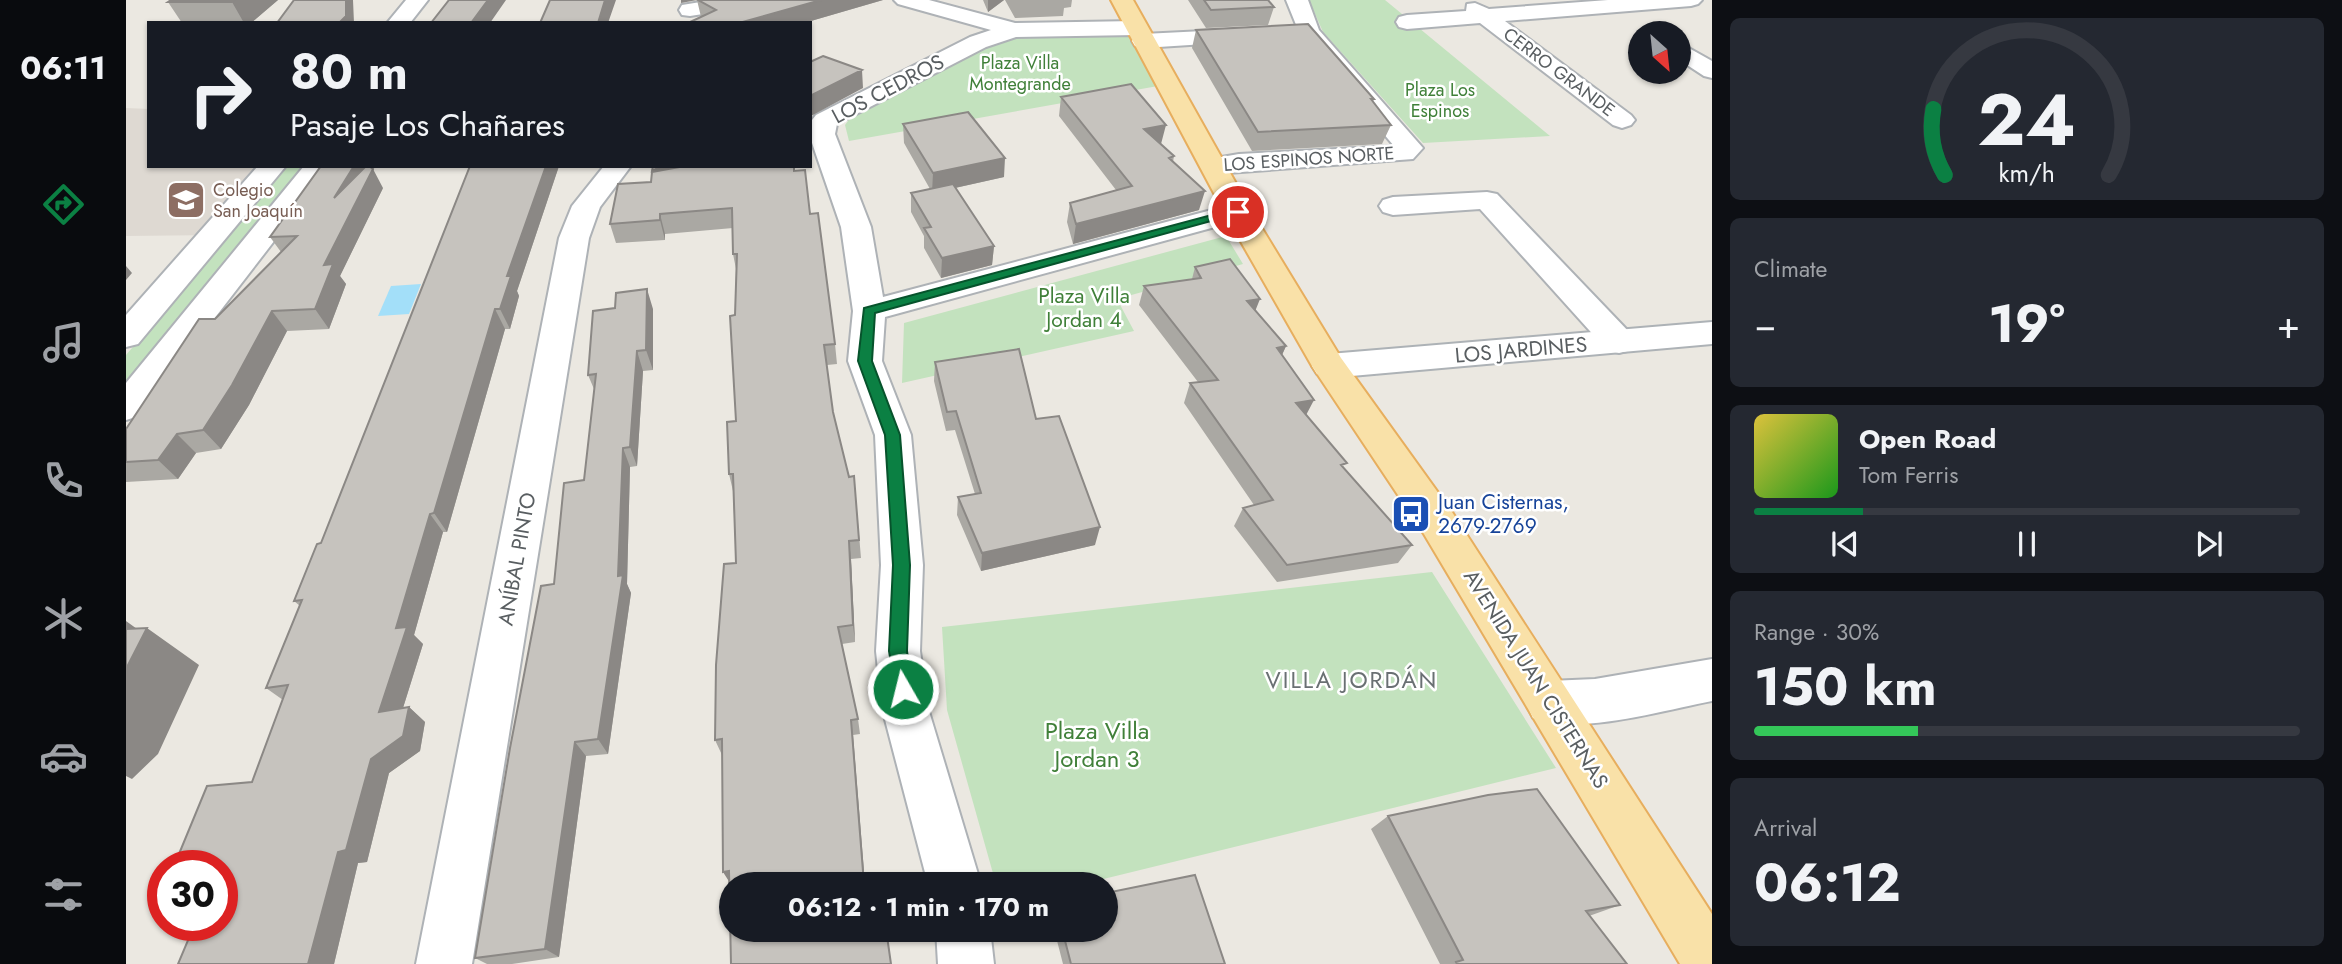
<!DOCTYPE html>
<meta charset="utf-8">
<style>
:root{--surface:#171b24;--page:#242831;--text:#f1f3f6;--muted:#9ea1a6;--line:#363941;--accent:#0b8043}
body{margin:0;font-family:Jost,sans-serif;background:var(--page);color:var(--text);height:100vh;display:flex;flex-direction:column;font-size:26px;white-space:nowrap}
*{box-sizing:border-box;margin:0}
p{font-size:23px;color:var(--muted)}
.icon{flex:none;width:38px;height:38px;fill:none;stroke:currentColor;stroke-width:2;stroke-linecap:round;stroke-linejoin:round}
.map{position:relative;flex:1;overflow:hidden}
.details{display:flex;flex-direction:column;gap:18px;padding:18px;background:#0d0f14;width:630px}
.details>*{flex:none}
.top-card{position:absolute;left:21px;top:21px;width:665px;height:147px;border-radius:0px;box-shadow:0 2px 5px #0004;background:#171b24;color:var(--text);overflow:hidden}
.needle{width:46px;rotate:153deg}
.controls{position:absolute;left:1502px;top:21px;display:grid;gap:14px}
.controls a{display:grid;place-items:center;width:63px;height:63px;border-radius:50%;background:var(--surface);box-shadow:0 2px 5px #0004;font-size:35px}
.speed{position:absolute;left:21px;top:850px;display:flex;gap:14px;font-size:35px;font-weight:700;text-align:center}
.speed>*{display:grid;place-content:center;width:91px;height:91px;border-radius:50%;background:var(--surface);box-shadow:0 2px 5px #0004;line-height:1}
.speed .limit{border:10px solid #d22;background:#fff;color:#111}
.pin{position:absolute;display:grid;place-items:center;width:60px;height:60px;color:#fff;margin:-30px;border:4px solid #fff;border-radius:50%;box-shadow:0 2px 7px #0007}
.me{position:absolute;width:77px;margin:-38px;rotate:352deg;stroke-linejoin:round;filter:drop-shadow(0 0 5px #0008)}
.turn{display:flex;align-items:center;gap:24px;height:147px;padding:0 28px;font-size:32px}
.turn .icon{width:91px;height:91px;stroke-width:2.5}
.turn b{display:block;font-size:49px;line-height:60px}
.big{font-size:52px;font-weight:700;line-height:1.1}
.details .tile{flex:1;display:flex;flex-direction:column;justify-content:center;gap:10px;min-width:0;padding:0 24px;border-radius:10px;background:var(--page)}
.details .dial{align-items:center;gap:0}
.dial svg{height:182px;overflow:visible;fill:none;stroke:var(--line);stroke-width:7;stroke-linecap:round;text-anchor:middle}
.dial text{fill:var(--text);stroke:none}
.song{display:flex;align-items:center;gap:21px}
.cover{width:84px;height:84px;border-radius:10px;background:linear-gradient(135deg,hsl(50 70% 55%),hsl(120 70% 35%))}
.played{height:7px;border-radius:4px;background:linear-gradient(90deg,var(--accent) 20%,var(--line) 20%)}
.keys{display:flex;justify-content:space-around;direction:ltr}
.heat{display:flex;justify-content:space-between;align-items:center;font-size:38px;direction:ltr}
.charge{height:10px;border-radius:5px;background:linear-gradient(90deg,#34c759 30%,var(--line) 0)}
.trip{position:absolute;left:593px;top:872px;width:399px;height:70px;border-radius:35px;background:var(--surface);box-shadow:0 2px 5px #0004;font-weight:700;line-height:70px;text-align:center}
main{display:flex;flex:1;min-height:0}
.tab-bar{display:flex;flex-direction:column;width:126px;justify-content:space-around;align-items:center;background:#090b0e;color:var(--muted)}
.tab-bar .icon{width:49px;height:49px}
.tab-bar .on{color:var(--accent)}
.tab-bar b{font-size:32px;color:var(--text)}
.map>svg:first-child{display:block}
.education{fill:#ded9d2}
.green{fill:#c3e2be}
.water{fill:#a3dff9}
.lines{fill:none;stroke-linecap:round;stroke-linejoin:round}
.street-casing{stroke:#aeb2b6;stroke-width:4}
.secondary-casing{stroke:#adb2b6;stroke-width:4}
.primary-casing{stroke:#e7ae5e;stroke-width:4}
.street{fill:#fff;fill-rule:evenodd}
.secondary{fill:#fff;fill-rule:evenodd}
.primary{fill:#f9e1a8;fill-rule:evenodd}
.wall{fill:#aaa8a3}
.shaded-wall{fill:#8b8885}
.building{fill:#c6c3be;stroke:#8b8885;stroke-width:2}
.route{fill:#0b8043;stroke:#07532c;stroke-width:2}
.labels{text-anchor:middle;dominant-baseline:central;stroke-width:5;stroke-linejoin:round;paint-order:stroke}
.far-park-label{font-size:18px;fill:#408039;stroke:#fff}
.far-street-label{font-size:18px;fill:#595e61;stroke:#fff}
.far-education-label{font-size:18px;fill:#785e54;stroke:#fff;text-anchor:start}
.street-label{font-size:21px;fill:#595e61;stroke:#fff}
.park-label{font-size:21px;fill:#408039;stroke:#fff}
.transit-label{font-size:21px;fill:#164399;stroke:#fff;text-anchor:start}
.neighbourhood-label{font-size:23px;letter-spacing:2px;fill:#6a7073;stroke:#fff}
.near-park-label{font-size:24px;fill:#408039;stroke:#fff}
</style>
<main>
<nav class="tab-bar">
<b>06:11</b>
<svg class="icon on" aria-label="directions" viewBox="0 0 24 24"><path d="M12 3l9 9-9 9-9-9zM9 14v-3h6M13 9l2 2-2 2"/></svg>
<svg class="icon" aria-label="music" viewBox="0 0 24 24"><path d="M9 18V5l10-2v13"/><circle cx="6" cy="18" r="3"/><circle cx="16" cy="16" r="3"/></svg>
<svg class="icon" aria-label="phone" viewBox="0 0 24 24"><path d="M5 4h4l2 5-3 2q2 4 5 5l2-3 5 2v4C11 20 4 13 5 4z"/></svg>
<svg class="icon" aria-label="climate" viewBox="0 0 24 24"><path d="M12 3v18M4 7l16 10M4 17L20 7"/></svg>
<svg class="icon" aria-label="car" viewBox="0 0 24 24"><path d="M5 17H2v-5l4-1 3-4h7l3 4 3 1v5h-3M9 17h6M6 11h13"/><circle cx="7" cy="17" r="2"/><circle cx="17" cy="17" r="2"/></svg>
<svg class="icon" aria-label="filters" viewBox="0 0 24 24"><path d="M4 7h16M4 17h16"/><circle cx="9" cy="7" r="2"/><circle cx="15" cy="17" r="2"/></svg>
</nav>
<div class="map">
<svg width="1586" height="964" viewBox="0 0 1586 964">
<rect width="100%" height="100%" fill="#ebe8e1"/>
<!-- education -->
<path class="education" d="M 0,108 L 23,109 L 23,166 L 147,166 L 91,235 L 0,236 Z"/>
<!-- green -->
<path class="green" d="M 1183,0 L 1259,0 L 1424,136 L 1297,143 L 1197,32 Z
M 1003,34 L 1032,86 L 723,141 L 719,125 L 725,117 L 880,38 Z
M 162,166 L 181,166 L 0,387 L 0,355 Z
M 1100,236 L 1117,264 L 991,299 L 1008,331 L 776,383 L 778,323 Z
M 1306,572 L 1430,768 L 957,884 L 870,884 L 821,710 L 816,627 Z"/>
<!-- water -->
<path class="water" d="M 295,284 L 283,314 L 252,316 L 265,286 Z"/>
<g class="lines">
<!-- street casing -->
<g class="street-casing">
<path id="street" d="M 280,0 L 302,0 L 284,23 L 261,23 Z
M 587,0 L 640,0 L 636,4 L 629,6 L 564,16 L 556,15 L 553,10 L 556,5 Z
M 768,0 L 803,0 L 889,23 L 1010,21 L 1018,23 L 1021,28 L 1018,33 L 1010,35 L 890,37 L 860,47 L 711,124 L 709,134 L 745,227 L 757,297 L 1112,203 L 1122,206 L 1126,212 L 1122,218 L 759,317 L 756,361 L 785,435 L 797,565 L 794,651 L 802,708 L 855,884 L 802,884 L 756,708 L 750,651 L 755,565 L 749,435 L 722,361 L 727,311 L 715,227 L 684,137 L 686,120 L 690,115 L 844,37 L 865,30 L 772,4 Z
M 1160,0 L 1182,0 L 1193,30 L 1297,148 L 1287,159 L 1088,174 L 1078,172 L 1074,166 L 1078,160 L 1113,154 L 1268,146 L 1175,37 Z
M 1482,0 L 1576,0 L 1572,4 L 1565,6 L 1379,21 L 1505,115 L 1509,120 L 1505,125 L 1496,128 L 1487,125 L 1354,23 L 1281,29 L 1273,27 L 1270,22 L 1273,17 L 1281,15 L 1340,11 L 1341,4 L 1349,3 L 1363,9 Z
M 1118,29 L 1126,31 L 1129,36 L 1126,41 L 1017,48 L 1009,46 L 1006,41 L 1009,36 L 1017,34 Z
M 1552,42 L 1586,61 L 1586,78 L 1578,76 L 1552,59 Z
M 132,166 L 160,166 L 12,344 L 0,347 L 0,315 Z
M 178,166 L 206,166 L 13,416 L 0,420 L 0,383 Z
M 478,166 L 505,166 L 474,207 L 463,238 L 346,964 L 290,964 L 433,238 L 446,206 Z
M 1361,192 L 1371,194 L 1505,334 L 1510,342 L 1505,350 L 1493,353 L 1481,350 L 1354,209 L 1267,215 L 1257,212 L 1253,206 L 1257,200 L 1267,197 Z
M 1586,659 L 1586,701 C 1538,710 1451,736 1407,718 L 1400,703 L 1407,688 L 1423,681 L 1469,679 Z
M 810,929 L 864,929 L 868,964 L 812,964 Z"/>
</g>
<!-- secondary casing -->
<g class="secondary-casing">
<path id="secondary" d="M 1586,322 L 1586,344 L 1203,378 L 1191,374 L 1186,366 L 1191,358 L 1203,354 Z"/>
</g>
<!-- primary casing -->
<g class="primary-casing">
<path id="primary" d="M 985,0 L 1007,0 L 1126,212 L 1215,358 L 1326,512 L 1586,914 L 1586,964 L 1554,964 L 1298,534 L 1186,366 L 1098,212 Z"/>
</g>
<!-- street -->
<use href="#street" class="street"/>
<!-- secondary -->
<use href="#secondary" class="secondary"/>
<!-- primary -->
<use href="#primary" class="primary"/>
</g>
<!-- wall -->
<path class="wall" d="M 45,0 L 152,0 L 125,23 L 56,23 L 42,2 Z
M 571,0 L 757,0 L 678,23 L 575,17 Z
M 857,0 L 878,0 L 862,12 Z
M 879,0 L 946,0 L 945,7 L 938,8 L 937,16 L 889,18 Z
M 1062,0 L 1142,0 L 1148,7 L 1142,25 L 1080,28 Z
M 1070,30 L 1248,99 L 1247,102 L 1265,125 L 1256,144 L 1126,151 L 1066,48 Z
M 935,97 L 1035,144 L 1034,144 L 1048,156 L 1047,162 L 1073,210 L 947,244 L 941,222 L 944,203 L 990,190 L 933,116 Z
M 777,124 L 878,177 L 829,188 L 868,246 L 866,265 L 815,278 L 798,248 L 798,236 L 785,212 L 785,193 L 804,189 L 778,143 Z
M 344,166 L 433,166 L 391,291 L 393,296 L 384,329 L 379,329 L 321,532 L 317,532 L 288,635 L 297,644 L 277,708 L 283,707 L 299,722 L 294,751 L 263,773 L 241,862 L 232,863 L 208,964 L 52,964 L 126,782 L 157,700 L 140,688 L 174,606 L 168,601 L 195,543 Z
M 526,171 L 669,171 L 684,214 L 709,344 L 711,364 L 701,365 L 707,412 L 723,477 L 728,476 L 735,558 L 725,559 L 729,642 L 716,644 L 732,719 L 734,734 L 727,735 L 603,881 L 596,755 L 589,740 L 610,563 L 607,491 L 603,474 L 610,421 L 609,315 L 610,269 L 607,254 L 607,228 L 539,234 L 539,240 L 490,243 L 484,224 L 525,182 Z
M 257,188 L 214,276 L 220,284 L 203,329 L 161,331 L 123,405 L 95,449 L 70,453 L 52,479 L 0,482 L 0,429 L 89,319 L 155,252 L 144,237 Z
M 1069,267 L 1129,311 L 1160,346 L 1156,355 L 1180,415 L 1218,468 L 1286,545 L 1272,563 L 1151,582 L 1108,526 L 1117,508 L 1128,505 L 1058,403 L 1064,383 L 1072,382 L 1013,305 L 1018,286 L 1066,279 Z
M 527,309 L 527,370 L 517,371 L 511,466 L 504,467 L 501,584 L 505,593 L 482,754 L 460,756 L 433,957 L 386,964 L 361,964 L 349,958 L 428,584 L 458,480 L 468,389 L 462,375 Z
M 809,362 L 969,545 L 855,571 L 831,515 L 832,497 L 849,494 L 829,430 L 820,431 L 808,381 Z
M 1262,816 L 1494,905 L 1463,916 L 1501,964 L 1314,964 L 1245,829 Z
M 928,929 L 980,929 L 1099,964 L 937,964 Z"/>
<!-- shaded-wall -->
<path class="shaded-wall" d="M 108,0 L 152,0 L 125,23 L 118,23 L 106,2 Z
M 220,0 L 227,0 L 228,23 L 213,23 Z
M 362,0 L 380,0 L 364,23 L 345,23 Z
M 479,0 L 490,0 L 482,23 L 472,23 Z
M 555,0 L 571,0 L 555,3 Z
M 695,0 L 757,0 L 678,23 L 613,23 Z
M 862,0 L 878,0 L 862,12 Z
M 736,70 L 737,88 L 685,116 L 684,96 Z
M 1040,125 L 1035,144 L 1014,148 L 1018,129 Z
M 879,158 L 878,177 L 806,193 L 807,173 Z
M 228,166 L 239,166 L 247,169 L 257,188 L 214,276 L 220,284 L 203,329 L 189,309 L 198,265 L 208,198 Z
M 420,166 L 433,166 L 391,291 L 393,296 L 384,329 L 374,309 L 381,276 Z
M 536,166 L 581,166 L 531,190 L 526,171 Z
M 1079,191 L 1073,210 L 947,244 L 950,224 Z
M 534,214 L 539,234 L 539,240 L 534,220 Z
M 868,246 L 866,265 L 815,278 L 816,258 Z
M 0,266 L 6,273 L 0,280 Z
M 521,289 L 527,309 L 527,370 L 520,350 Z
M 1134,299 L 1126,319 L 1121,301 Z
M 369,309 L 379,329 L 321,532 L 308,513 Z
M 146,311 L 161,331 L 123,405 L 95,449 L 77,430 Z
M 1160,346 L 1151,366 L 1151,348 Z
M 511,351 L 517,371 L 511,466 L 504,447 Z
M 1188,400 L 1178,419 L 1170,403 Z
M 51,434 L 70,453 L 52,479 L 32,460 Z
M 497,448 L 504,467 L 501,584 L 505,593 L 482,754 L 472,739 L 492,576 Z
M 304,514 L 317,532 L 288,635 L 297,644 L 271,727 L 253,712 L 270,628 Z
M 974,527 L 969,545 L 855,571 L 856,553 Z
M 723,541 L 725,559 L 729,642 L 727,625 Z
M 0,621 L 18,634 L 21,628 L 73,665 L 32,754 L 6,779 L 0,776 Z
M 283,707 L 299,722 L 294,751 L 263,773 L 241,862 L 232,863 L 208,964 L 182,964 L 212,852 L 245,759 Z
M 725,720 L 727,735 L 739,884 L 738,884 Z
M 449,742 L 460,756 L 433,957 L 419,949 Z
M 603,871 L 604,883 L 597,872 Z"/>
<!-- building -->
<path class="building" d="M 45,0 L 108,0 L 106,2 L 42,2 Z
M 168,0 L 220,0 L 220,16 L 213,23 L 151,23 Z
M 323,0 L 362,0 L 345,23 L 305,23 Z
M 424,0 L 479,0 L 472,23 L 414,23 Z
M 572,0 L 695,0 L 613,23 L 562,23 L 590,10 Z
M 1078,0 L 1142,0 L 1148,7 L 1085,10 Z
M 1182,24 L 1248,99 L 1245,99 L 1265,125 L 1132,132 L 1070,30 Z
M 697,56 L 736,70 L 684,96 L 684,62 Z
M 1005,84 L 1040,125 L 1018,129 L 1048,156 L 1043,158 L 1079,191 L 950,224 L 944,203 L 1006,186 L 935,97 Z
M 842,112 L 879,158 L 807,173 L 777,124 Z
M 195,166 L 228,166 L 208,198 L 240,166 L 243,166 L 247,169 L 198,265 L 207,264 L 189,309 L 146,311 L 106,385 L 77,430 L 51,434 L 32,460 L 0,462 L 0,429 L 73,319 L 89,319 L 171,236 L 144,237 Z
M 344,166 L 420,166 L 381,276 L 385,276 L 374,309 L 369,309 L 308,513 L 304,514 L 270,628 L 281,627 L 253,712 L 283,707 L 277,736 L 245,759 L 220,850 L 212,852 L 182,964 L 52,964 L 68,926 L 96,926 L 96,866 L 48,866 L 81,786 L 126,782 L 162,685 L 140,688 L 176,600 L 168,601 L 191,544 L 195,543 Z
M 527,166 L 536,166 L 526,171 Z
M 559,166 L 668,166 L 668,171 L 679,170 L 684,214 L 692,213 L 709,344 L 698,345 L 707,412 L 723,477 L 728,476 L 733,540 L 723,541 L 727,625 L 712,627 L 732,719 L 725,720 L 738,884 L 606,884 L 606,929 L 760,929 L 765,964 L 605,964 L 603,871 L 597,872 L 596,739 L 589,740 L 590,665 L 598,564 L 610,563 L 607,474 L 603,474 L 601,422 L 610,421 L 604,316 L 609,315 L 611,254 L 607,254 L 606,208 L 534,214 L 534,220 L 484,224 L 492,184 L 525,182 L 526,172 Z
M 827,184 L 868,246 L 816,258 L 798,228 L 805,227 L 785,193 Z
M 1104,259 L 1134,299 L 1121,301 L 1160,346 L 1151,348 L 1188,400 L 1170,403 L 1221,463 L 1215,465 L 1286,545 L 1161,565 L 1117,508 L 1147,500 L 1064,383 L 1092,380 L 1018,286 L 1075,278 L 1069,267 Z
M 521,289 L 520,350 L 511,351 L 504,447 L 497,448 L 492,576 L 497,575 L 472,739 L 449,742 L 419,949 L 349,958 L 384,748 L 415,586 L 428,584 L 438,483 L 458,480 L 470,374 L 462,375 L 467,311 L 489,308 L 490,293 Z
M 893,349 L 910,419 L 933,416 L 974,527 L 856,553 L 832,497 L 855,493 L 830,411 L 821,412 L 809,362 Z
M 21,628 L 0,669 L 0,629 Z
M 1411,789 L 1494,905 L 1460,911 L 1501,964 L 1331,964 L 1330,962 L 1337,960 L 1262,816 L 1362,795 Z
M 1069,875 L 1099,964 L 945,964 L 936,929 L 980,929 L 980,893 Z"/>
<!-- route -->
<path class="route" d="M 1108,209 L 1118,212 L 749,313 L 746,361 L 774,435 L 784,565 L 781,651 L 786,689 L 784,695 L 777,698 L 770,695 L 763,651 L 767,565 L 759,435 L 732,361 L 738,308 Z"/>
<!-- icons -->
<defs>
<g id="school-square" transform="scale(2.0125)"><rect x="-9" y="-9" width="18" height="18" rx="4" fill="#8d6e63" stroke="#fff"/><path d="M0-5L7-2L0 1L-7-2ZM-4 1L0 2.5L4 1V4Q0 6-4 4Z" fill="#fff"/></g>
<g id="bus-square" transform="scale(2.0125)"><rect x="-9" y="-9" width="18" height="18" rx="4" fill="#1a4fb4" stroke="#fff"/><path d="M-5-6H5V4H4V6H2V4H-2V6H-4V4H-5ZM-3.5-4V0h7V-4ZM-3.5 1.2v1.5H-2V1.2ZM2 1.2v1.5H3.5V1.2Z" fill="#fff"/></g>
</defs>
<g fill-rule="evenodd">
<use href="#school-square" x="60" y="200"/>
<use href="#bus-square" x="1285" y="514"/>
</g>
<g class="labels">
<!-- far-park labels -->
<g class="far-park-label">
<text x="894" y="63">Plaza Villa<tspan x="894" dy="21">Montegrande</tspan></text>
<text x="1314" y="90">Plaza Los<tspan x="1314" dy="21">Espinos</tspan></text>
</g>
<!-- far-street labels -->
<g class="far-street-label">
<text transform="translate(1433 72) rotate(37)">CERRO GRANDE</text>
<text transform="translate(1183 159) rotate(-4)">LOS ESPINOS NORTE</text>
</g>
<!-- far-education labels -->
<g class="far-education-label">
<text x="87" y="190">Colegio<tspan x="87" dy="21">San Joaquín</tspan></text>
</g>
<!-- street labels -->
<g class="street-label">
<text transform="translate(762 89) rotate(-28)">LOS CEDROS</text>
<text transform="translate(1395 350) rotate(-5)">LOS JARDINES</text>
<text transform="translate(391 559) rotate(-80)">ANÍBAL PINTO</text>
<text transform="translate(1410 679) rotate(58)">AVENIDA JUAN CISTERNAS</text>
</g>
<!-- park labels -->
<g class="park-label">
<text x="958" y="296">Plaza Villa<tspan x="958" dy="24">Jordan 4</tspan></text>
</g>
<!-- transit labels -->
<g class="transit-label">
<text x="1312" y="502">Juan Cisternas,<tspan x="1312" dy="24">2679-2769</tspan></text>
</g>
<!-- neighbourhood labels -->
<g class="neighbourhood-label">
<text x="1226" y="680">VILLA JORDÁN</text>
</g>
<!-- near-park labels -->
<g class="near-park-label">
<text x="971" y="730">Plaza Villa<tspan x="971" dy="28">Jordan 3</tspan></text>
</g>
</g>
</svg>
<div class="controls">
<a><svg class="needle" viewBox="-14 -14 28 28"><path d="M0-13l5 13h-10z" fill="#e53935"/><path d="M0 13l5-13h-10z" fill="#9ea1a6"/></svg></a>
</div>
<div class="speed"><div class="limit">30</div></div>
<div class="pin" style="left:1112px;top:212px;background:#d93025"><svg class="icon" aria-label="arrive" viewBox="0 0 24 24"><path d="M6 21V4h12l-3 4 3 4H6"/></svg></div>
<svg class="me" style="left:777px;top:689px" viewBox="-20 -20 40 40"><circle r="17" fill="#0b8043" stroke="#fff" stroke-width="3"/><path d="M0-11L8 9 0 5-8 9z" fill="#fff"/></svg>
<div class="trip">06:12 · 1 min · 170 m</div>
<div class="top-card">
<div class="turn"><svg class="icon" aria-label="right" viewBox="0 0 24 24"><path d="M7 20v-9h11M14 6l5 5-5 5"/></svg><div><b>80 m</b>Pasaje Los Chañares</div></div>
</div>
</div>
<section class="details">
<div class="tile dial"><svg viewBox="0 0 100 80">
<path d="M14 69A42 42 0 1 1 86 69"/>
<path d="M14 69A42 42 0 0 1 9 40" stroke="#0b8043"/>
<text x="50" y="56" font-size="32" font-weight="700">24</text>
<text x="50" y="72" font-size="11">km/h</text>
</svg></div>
<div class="tile"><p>Climate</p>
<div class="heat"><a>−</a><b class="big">19°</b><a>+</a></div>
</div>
<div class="tile">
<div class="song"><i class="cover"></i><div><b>Open Road</b><p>Tom Ferris</p></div></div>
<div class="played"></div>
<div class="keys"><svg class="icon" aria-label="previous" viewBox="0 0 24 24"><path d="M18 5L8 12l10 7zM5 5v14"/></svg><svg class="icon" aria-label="pause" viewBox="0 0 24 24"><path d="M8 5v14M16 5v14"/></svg><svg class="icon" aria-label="next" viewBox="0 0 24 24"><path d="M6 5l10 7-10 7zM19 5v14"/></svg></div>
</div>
<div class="tile"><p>Range · 30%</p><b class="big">150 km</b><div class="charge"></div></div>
<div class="tile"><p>Arrival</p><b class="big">06:12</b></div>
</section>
</main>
